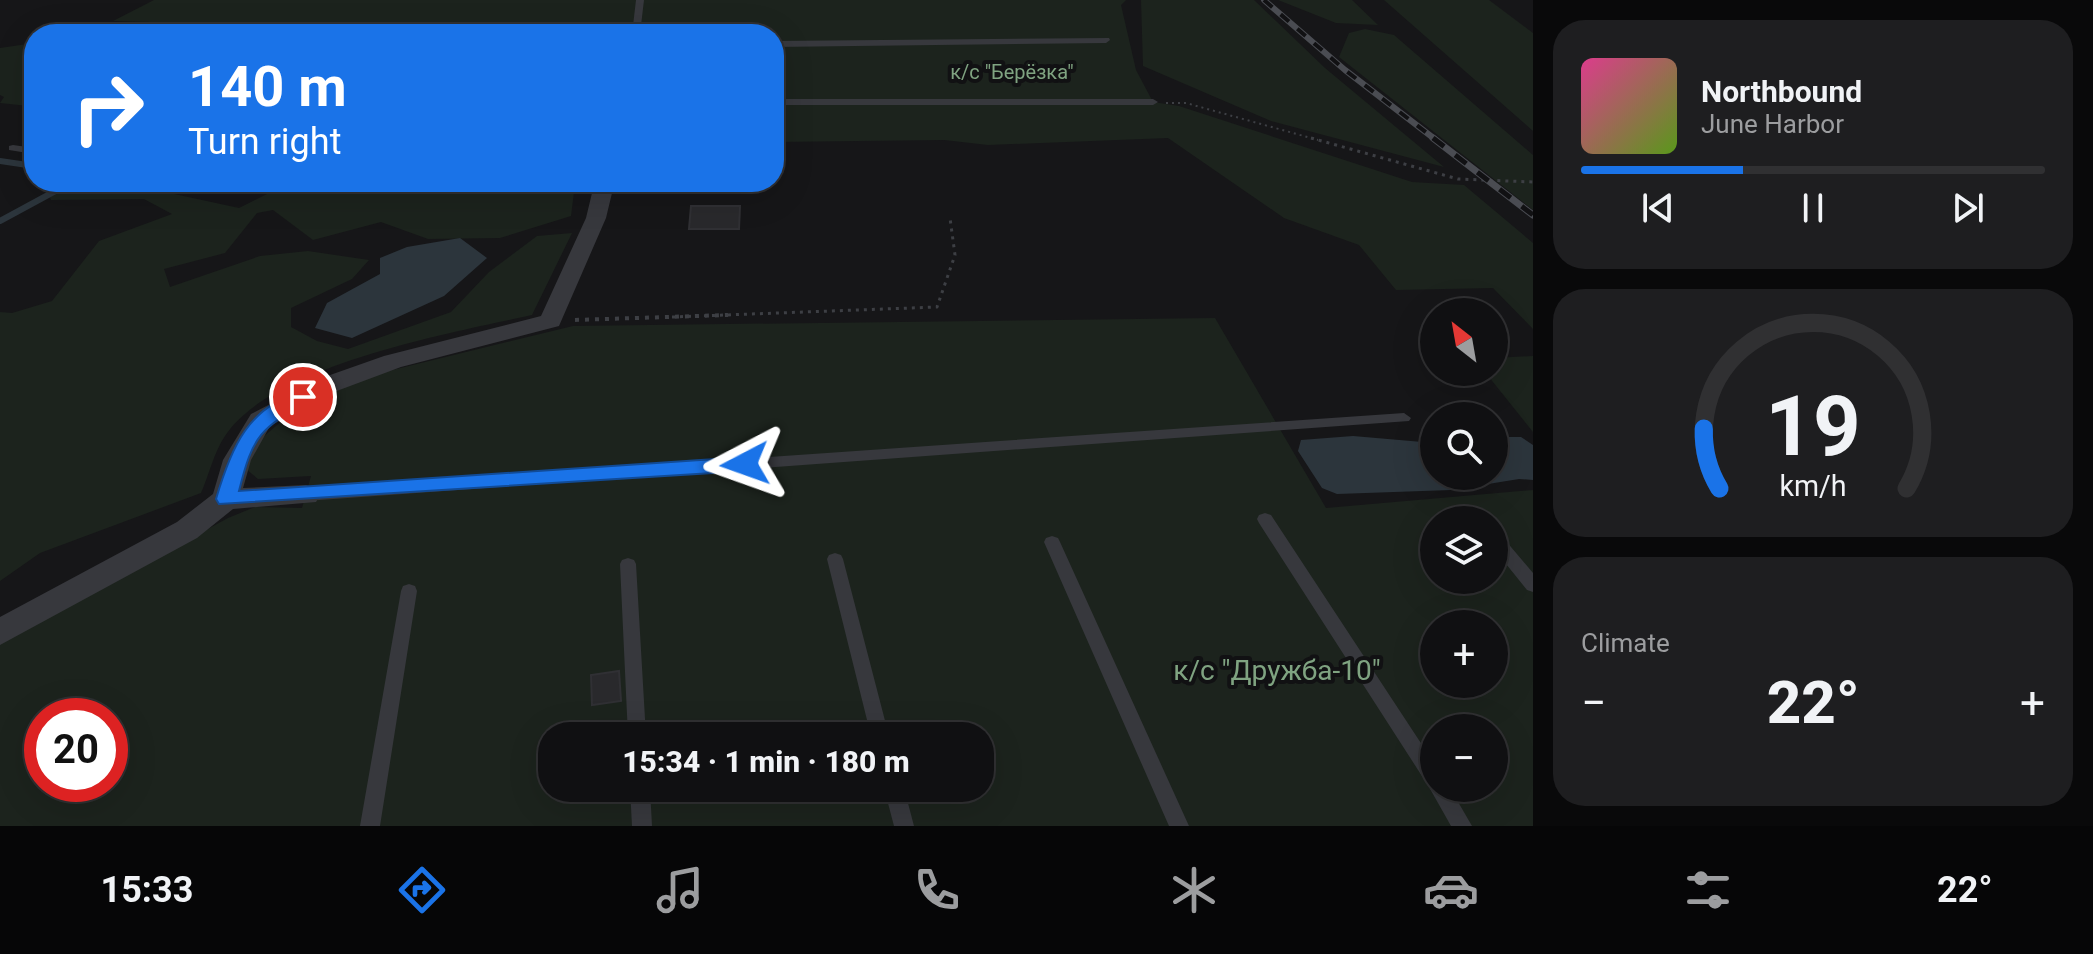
<!DOCTYPE html>
<meta charset="utf-8">
<style>
:root{--surface:#101012;--page:#1e1e20;--text:#f1f3f6;--muted:#9c9d9f;--line:#303032;--accent:#1a73e8}
body{margin:0;font-family:Roboto,sans-serif;background:var(--page);color:var(--text);height:100vh;display:flex;flex-direction:column;font-size:30px;white-space:nowrap}
*{box-sizing:border-box;margin:0}
p{font-size:26px;color:var(--muted)}
.icon{flex:none;width:44px;height:44px;fill:none;stroke:currentColor;stroke-width:2;stroke-linecap:round;stroke-linejoin:round}
.map{position:relative;flex:1;overflow:hidden}
.sheet{display:flex;flex-direction:column;gap:20px;padding:20px;background:#09090a;width:560px}
.sheet>*{flex:none}
.top-card{position:absolute;left:24px;top:24px;width:760px;height:168px;border-radius:32px;box-shadow:0 8px 32px #0002,0 0 0 2px var(--line);background:#1a73e8;color:#fff;overflow:hidden}
.needle{width:52px;rotate:329deg}
.controls{position:absolute;left:1420px;top:298px;display:grid;gap:16px}
.controls a{display:grid;place-items:center;width:88px;height:88px;border-radius:50%;background:var(--surface);box-shadow:0 8px 32px #0002,0 0 0 2px var(--line);font-size:40px}
.speed{position:absolute;left:24px;top:698px;display:flex;gap:16px;font-size:40px;font-weight:700;text-align:center}
.speed>*{display:grid;place-content:center;width:104px;height:104px;border-radius:50%;background:var(--surface);box-shadow:0 8px 32px #0002,0 0 0 2px var(--line);line-height:1}
.speed .limit{border:12px solid #d22;background:#fff;color:#111}
.pin{position:absolute;display:grid;place-items:center;width:68px;height:68px;color:#fff;margin:-34px;border:4px solid #fff;border-radius:50%;box-shadow:0 2px 8px #0007}
.me{position:absolute;width:88px;margin:-44px;rotate:266deg;stroke-linejoin:round;filter:drop-shadow(0 0 6px #0008)}
.turn{display:flex;align-items:center;gap:28px;height:168px;padding:0 32px;font-size:36px}
.turn .icon{width:104px;height:104px;stroke-width:2.5}
.turn b{display:block;font-size:56px;line-height:68px}
.big{font-size:60px;font-weight:800;line-height:1.1}
.sheet .tile{flex:1;display:flex;flex-direction:column;justify-content:center;gap:12px;min-width:0;padding:0 28px;border-radius:32px;background:var(--page)}
.sheet .dial{align-items:center;gap:0}
.dial svg{height:208px;overflow:visible;fill:none;stroke:var(--line);stroke-width:7;stroke-linecap:round;text-anchor:middle}
.dial text{fill:var(--text);stroke:none}
.song{display:flex;align-items:center;gap:24px}
.cover{width:96px;height:96px;border-radius:12px;background:linear-gradient(135deg,hsl(330 70% 55%),hsl(90 70% 35%))}
.played{height:8px;border-radius:4px;background:linear-gradient(90deg,var(--accent) 35%,var(--line) 35%)}
.keys{display:flex;justify-content:space-around;direction:ltr}
.heat{display:flex;justify-content:space-between;align-items:center;font-size:44px;direction:ltr}
.trip{position:absolute;left:538px;top:722px;width:456px;height:80px;border-radius:32px;background:var(--surface);box-shadow:0 8px 32px #0002,0 0 0 2px var(--line);font-weight:800;line-height:80px;text-align:center}
.menu{display:flex;height:128px;justify-content:space-around;align-items:center;background:#060607;color:var(--muted)}
.menu .icon{width:56px;height:56px}
.menu .on{color:var(--accent)}
.menu b{font-size:36px;color:var(--text)}
main{display:flex;flex:1;min-height:0}
.map>svg:first-child{display:block}
.green{fill:#1c231d;fill-rule:evenodd}
.water{fill:#2c353c}
.lines{fill:none;stroke-linecap:round;stroke-linejoin:round}
.stream{stroke:#2c353c;stroke-width:6}
.building{fill:#29292c;stroke:#303034;stroke-width:2}
.path-far2{stroke:#3d3f44;stroke-width:2;stroke-dasharray:2 4;stroke-linecap:butt}
.path-far1{stroke:#3d3f44;stroke-width:3;stroke-dasharray:3 5;stroke-linecap:butt}
.path{stroke:#3d3f44;stroke-width:4;stroke-dasharray:4 6;stroke-linecap:butt}
.lane{fill:#37383d;fill-rule:evenodd}
.street{fill:#37383d;fill-rule:evenodd}
.rail-far1-casing{stroke:#4a4c52;stroke-width:6}
.rail-casing{stroke:#4a4c52;stroke-width:7}
.rail-far1{stroke:#111113;stroke-width:4;stroke-dasharray:11;stroke-linecap:butt}
.rail{stroke:#111113;stroke-width:5;stroke-dasharray:14;stroke-linecap:butt}
.route{fill:#1a73e8;stroke:#114b97;stroke-width:2}
.labels{text-anchor:middle;dominant-baseline:central;stroke-width:8;stroke-linejoin:round;paint-order:stroke}
.far-park-label{font-size:20px;fill:#7fa381;stroke:#111113}
.near-park-label{font-size:28px;fill:#7fa381;stroke:#111113}
</style>
<main>
<div class="map">
<svg width="1533" height="826" viewBox="0 0 1533 826">
<rect width="100%" height="100%" fill="#161618"/>
<!-- green -->
<path class="green" d="M 154,0 L 1126,0 L 1121,5 L 1136,70 L 1153,102 L 1179,106 L 1412,182 L 1464,185 L 1533,243 L 1533,329 L 1493,288 L 1396,290 L 1359,245 L 1284,218 L 1168,138 L 988,145 L 944,140 L 774,142 L 774,34 L 91,34 L 168,33 L 185,23 L 113,21 Z
M 1141,0 L 1254,0 L 1325,68 L 1444,167 L 1271,121 L 1143,66 Z
M 1278,0 L 1352,0 L 1378,25 L 1336,23 Z
M 1384,0 L 1489,0 L 1533,33 L 1533,131 Z
M 1365,29 L 1394,35 L 1533,155 L 1533,210 L 1339,57 L 1349,33 Z
M 34,43 L 34,103 L 28,106 L 0,103 L 4,97 L 0,95 L 0,48 Z
M 44,182 L 177,182 L 165,192 L 239,208 L 267,194 L 297,190 L 241,182 L 615,182 C 607,198 589,193 574,192 L 571,216 L 500,238 L 428,239 L 381,222 L 313,240 L 273,210 L 257,213 L 225,253 L 164,269 L 170,287 L 260,256 L 308,251 L 369,260 L 352,279 L 291,308 L 291,327 L 317,341 L 348,349 L 451,312 L 489,272 L 537,236 L 572,233 L 532,315 C 452,333 271,365 225,436 C 214,452 209,475 201,493 L 40,553 L 0,581 L 0,312 L 12,313 L 52,301 L 99,241 L 172,214 L 144,199 L 51,200 Z
M 1215,318 L 1326,508 L 1533,490 L 1533,826 L 0,826 L 0,643 L 228,518 L 255,507 L 302,508 L 311,476 L 258,479 L 246,469 L 262,438 L 297,408 L 372,375 L 573,326 ZM 1434,520 L 1494,520 L 1494,580 L 1434,580 ZM 1434,624 L 1494,624 L 1494,684 L 1434,684 ZM 42,716 L 110,716 L 110,784 L 42,784 ZM 1434,728 L 1494,728 L 1494,788 L 1434,788 ZM 552,736 L 980,736 L 980,788 L 552,788 Z
M 1533,356 L 1533,432 L 1485,372 L 1494,372 L 1494,358 Z"/>
<!-- water -->
<path class="water" d="M 460,238 L 487,258 L 444,296 L 352,338 L 315,328 L 327,303 L 380,274 L 380,258 L 407,247 Z
M 1353,436 L 1434,443 L 1434,476 L 1494,476 L 1494,437 L 1521,437 L 1533,445 L 1533,480 L 1519,479 L 1451,490 L 1337,494 L 1322,488 L 1298,451 L 1301,440 Z"/>
<g class="lines">
<!-- stream -->
<path class="stream" d="M 0,161 L 34,166
M 0,221 L 72,182"/>
</g>
<!-- building -->
<path class="building" d="M 691,206 L 740,206 L 739,229 L 689,229 Z
M 619,671 L 621,701 L 592,705 L 591,675 Z"/>
<g class="lines">
<!-- path-far2 -->
<path class="path-far2" d="M 1166,103 L 1186,103 L 1318,140"/>
<!-- path-far1 -->
<path class="path-far1" d="M 1311,138 L 1458,179 L 1533,182
M 672,317 L 937,307 L 955,255 L 950,218"/>
<!-- path -->
<path class="path" d="M 575,320 L 728,315"/>
<!-- lane -->
<path class="lane" d="M 636,0 L 644,0 L 640,34 L 632,34 Z
M 1109,38 L 1110,40 L 1106,43 L 774,47 L 774,41 Z
M 774,99 L 1153,99 L 1158,102 L 1153,105 L 774,105 Z
M 13,145 L 34,148 L 34,154 L 9,150 L 9,146 Z
M 271,182 L 603,186 L 608,189 L 603,192 L 309,189 L 276,185 Z
M 1404,413 L 1411,418 L 1409,421 L 306,501 L 301,499 L 298,495 L 301,491 L 306,489 Z
M 1475,510 L 1481,512 L 1487,520 L 1469,520 L 1467,516 L 1469,512 Z
M 1265,513 L 1271,515 L 1434,763 L 1434,788 L 1450,788 L 1472,826 L 1451,826 L 1429,787 L 1259,523 L 1257,519 L 1259,515 Z
M 1494,532 L 1500,534 L 1533,573 L 1533,592 L 1527,590 L 1494,549 Z
M 1052,536 L 1058,538 L 1060,542 L 1189,826 L 1169,826 L 1044,542 L 1046,538 Z
M 835,553 L 841,555 L 843,559 L 889,736 L 871,736 L 827,559 L 829,555 Z
M 628,558 L 634,560 L 636,564 L 646,736 L 628,736 L 620,564 L 622,560 Z
M 409,584 L 415,586 L 417,591 L 380,826 L 360,826 L 401,591 L 403,586 Z
M 630,788 L 650,788 L 652,826 L 632,826 Z
M 884,788 L 904,788 L 914,826 L 894,826 Z"/>
<!-- street -->
<path class="street" d="M 602,187 L 612,193 L 606,218 L 559,326 L 401,367 L 334,392 L 270,426 L 251,460 L 243,488 L 306,485 L 316,488 L 320,495 L 316,502 L 233,509 L 197,538 L 0,645 L 0,617 L 177,522 L 213,494 L 223,460 L 251,414 L 316,380 L 384,356 L 541,316 L 586,218 L 592,193 Z"/>
<!-- rail-far1 casing -->
<g class="rail-far1-casing">
<path id="rail-far1" d="M 1264,0 L 1345,70 L 1436,140"/>
</g>
<!-- rail casing -->
<g class="rail-casing">
<path id="rail" d="M 1433,138 L 1533,215"/>
</g>
<!-- rail-far1 -->
<use href="#rail-far1" class="rail-far1"/>
<!-- rail -->
<use href="#rail" class="rail"/>
</g>
<!-- route -->
<path class="route" d="M 303,391 L 310,393 L 310,401 C 260,428 253,435 239,491 L 745,457 L 755,464 L 745,471 L 219,504 L 216,499 C 231,448 248,406 303,391 Z"/>
<g class="labels">
<!-- far-park labels -->
<g class="far-park-label">
<text x="1012" y="72">к/с "Берёзка"</text>
</g>
<!-- near-park labels -->
<g class="near-park-label">
<text x="1277" y="670">к/с "Дружба-10"</text>
</g>
</g>
</svg>
<div class="controls">
<a><svg class="needle" viewBox="-14 -14 28 28"><path d="M0-13l5 13h-10z" fill="#e53935"/><path d="M0 13l5-13h-10z" fill="#9c9d9f"/></svg></a>
<a><svg class="icon" aria-label="search" viewBox="0 0 24 24"><circle cx="10" cy="10" r="6"/><path d="M15 15l6 6"/></svg></a>
<a><svg class="icon" aria-label="layers" viewBox="0 0 24 24"><path d="M12 4l9 5-9 5-9-5zM3 14l9 5 9-5"/></svg></a>
<a>+</a>
<a>−</a>
</div>
<div class="speed"><div class="limit">20</div></div>
<div class="pin" style="left:303px;top:397px;background:#d93025"><svg class="icon" aria-label="arrive" viewBox="0 0 24 24"><path d="M6 21V4h12l-3 4 3 4H6"/></svg></div>
<svg class="me" style="left:745px;top:464px" viewBox="-20 -20 40 40"><path d="M0-17L14 15 0 8-14 15z" fill="#1a73e8" stroke="#fff" stroke-width="4"/></svg>
<div class="trip">15:34 · 1 min · 180 m</div>
<div class="top-card">
<div class="turn"><svg class="icon" aria-label="right" viewBox="0 0 24 24"><path d="M7 20v-9h11M14 6l5 5-5 5"/></svg><div><b>140 m</b>Turn right</div></div>
</div>
</div>
<section class="sheet">
<div class="tile">
<div class="song"><i class="cover"></i><div><b>Northbound</b><p>June Harbor</p></div></div>
<div class="played"></div>
<div class="keys"><svg class="icon" aria-label="previous" viewBox="0 0 24 24"><path d="M18 5L8 12l10 7zM5 5v14"/></svg><svg class="icon" aria-label="pause" viewBox="0 0 24 24"><path d="M8 5v14M16 5v14"/></svg><svg class="icon" aria-label="next" viewBox="0 0 24 24"><path d="M6 5l10 7-10 7zM19 5v14"/></svg></div>
</div>
<div class="tile dial"><svg viewBox="0 0 100 80">
<path d="M14 69A42 42 0 1 1 86 69"/>
<path d="M14 69A42 42 0 0 1 8 46" stroke="#1a73e8"/>
<text x="50" y="56" font-size="32" font-weight="700">19</text>
<text x="50" y="72" font-size="11">km/h</text>
</svg></div>
<div class="tile"><p>Climate</p>
<div class="heat"><a>−</a><b class="big">22°</b><a>+</a></div>
</div>
</section>
</main>
<nav class="menu">
<b>15:33</b>
<svg class="icon on" aria-label="directions" viewBox="0 0 24 24"><path d="M12 3l9 9-9 9-9-9zM9 14v-3h6M13 9l2 2-2 2"/></svg>
<svg class="icon" aria-label="music" viewBox="0 0 24 24"><path d="M9 18V5l10-2v13"/><circle cx="6" cy="18" r="3"/><circle cx="16" cy="16" r="3"/></svg>
<svg class="icon" aria-label="phone" viewBox="0 0 24 24"><path d="M5 4h4l2 5-3 2q2 4 5 5l2-3 5 2v4C11 20 4 13 5 4z"/></svg>
<svg class="icon" aria-label="climate" viewBox="0 0 24 24"><path d="M12 3v18M4 7l16 10M4 17L20 7"/></svg>
<svg class="icon" aria-label="car" viewBox="0 0 24 24"><path d="M5 17H2v-5l4-1 3-4h7l3 4 3 1v5h-3M9 17h6M6 11h13"/><circle cx="7" cy="17" r="2"/><circle cx="17" cy="17" r="2"/></svg>
<svg class="icon" aria-label="filters" viewBox="0 0 24 24"><path d="M4 7h16M4 17h16"/><circle cx="9" cy="7" r="2"/><circle cx="15" cy="17" r="2"/></svg>
<b>22°</b>
</nav>
